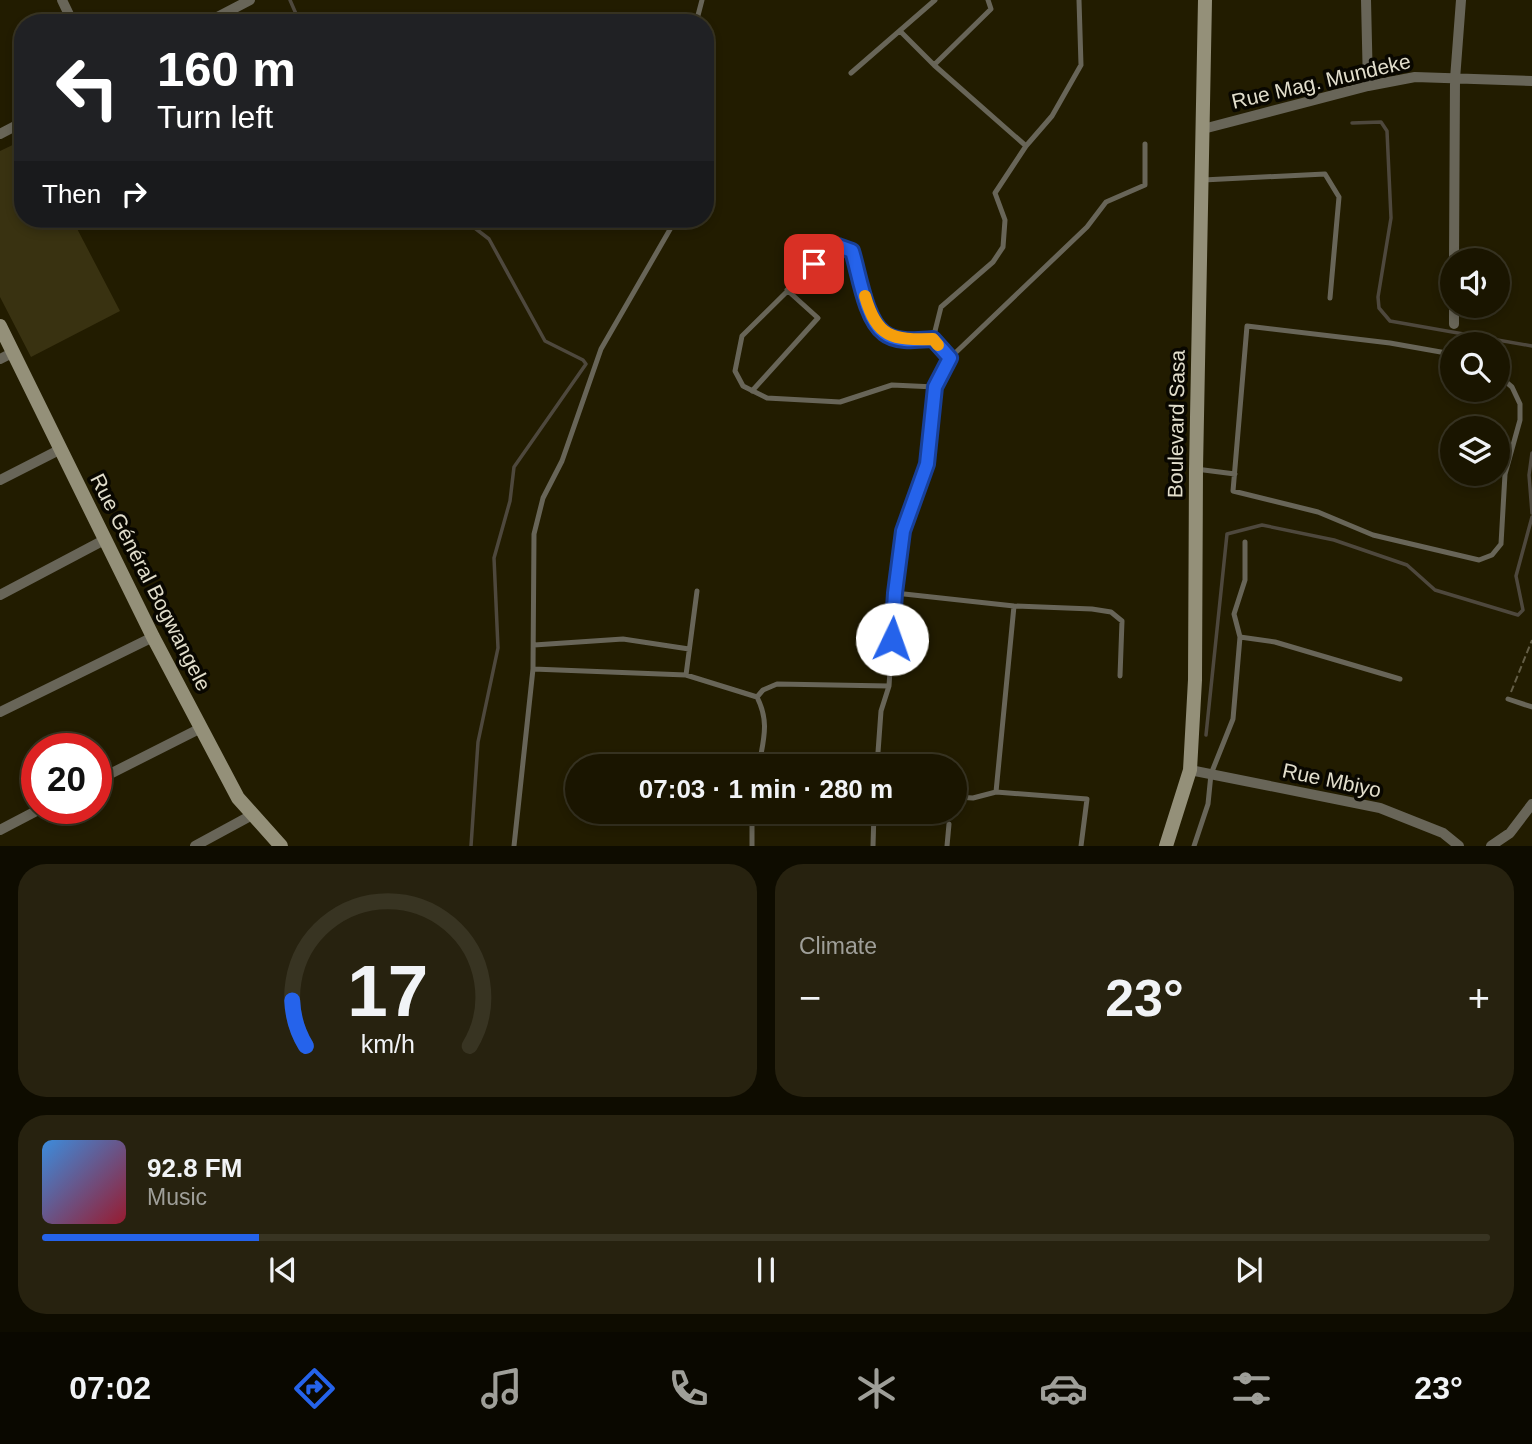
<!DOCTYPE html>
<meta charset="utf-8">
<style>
:root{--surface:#1a1500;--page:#27220f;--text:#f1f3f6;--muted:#9f9f99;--line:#383422;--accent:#2563eb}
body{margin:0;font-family:Arial,sans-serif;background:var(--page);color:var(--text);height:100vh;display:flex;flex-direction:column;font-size:26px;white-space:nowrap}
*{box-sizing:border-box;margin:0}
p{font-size:23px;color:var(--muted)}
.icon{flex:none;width:38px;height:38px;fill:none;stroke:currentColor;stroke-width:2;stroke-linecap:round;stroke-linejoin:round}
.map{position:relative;height:846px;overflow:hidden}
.details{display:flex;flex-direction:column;gap:18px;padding:18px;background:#0e0c00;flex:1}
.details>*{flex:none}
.top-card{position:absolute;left:14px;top:14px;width:700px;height:214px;border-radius:28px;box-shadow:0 4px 10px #0003,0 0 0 2px var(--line);background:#202124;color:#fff;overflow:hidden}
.fabs{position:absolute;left:1440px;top:248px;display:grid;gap:14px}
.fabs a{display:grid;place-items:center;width:70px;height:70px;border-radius:50%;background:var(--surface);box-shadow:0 4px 10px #0003,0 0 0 2px var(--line);font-size:35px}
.speed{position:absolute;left:21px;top:733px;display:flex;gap:14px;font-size:35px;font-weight:700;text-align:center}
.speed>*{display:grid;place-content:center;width:91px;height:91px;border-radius:50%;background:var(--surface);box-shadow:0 4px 10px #0003,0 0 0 2px var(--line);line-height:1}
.speed .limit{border:10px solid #d22;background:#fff;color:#111}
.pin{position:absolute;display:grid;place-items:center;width:60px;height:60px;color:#fff;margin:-30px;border-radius:14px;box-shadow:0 4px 10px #0006}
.me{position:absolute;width:77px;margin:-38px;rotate:3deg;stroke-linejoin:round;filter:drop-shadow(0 0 5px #0008)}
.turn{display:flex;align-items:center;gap:24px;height:147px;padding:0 28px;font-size:32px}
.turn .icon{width:91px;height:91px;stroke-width:2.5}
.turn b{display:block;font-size:49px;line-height:60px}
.then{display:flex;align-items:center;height:66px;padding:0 28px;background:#0003;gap:14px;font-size:26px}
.big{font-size:52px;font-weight:700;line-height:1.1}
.details .card{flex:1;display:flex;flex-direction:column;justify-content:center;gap:10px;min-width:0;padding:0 24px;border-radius:28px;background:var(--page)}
.details .dial{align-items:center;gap:0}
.dial svg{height:182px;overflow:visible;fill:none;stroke:var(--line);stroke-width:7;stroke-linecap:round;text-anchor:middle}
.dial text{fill:var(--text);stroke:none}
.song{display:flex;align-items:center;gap:21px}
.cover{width:84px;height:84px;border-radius:10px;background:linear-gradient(135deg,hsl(210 70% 55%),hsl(350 70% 35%))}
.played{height:7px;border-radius:4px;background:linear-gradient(90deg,var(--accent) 15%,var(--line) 15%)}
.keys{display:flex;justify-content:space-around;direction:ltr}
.heat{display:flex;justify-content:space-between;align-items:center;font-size:38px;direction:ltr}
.details .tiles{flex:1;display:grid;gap:18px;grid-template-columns:1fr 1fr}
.card:last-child{grid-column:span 2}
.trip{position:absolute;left:565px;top:754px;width:402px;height:70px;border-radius:35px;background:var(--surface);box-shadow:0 4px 10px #0003,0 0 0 2px var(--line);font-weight:700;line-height:70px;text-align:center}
.menu{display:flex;height:112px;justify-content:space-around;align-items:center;background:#0a0800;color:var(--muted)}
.menu .icon{width:49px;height:49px}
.menu .on{color:var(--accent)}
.menu b{font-size:32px;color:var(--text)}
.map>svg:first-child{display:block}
.pitch{fill:#393211}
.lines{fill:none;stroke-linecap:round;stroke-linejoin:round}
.stream{stroke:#4e483d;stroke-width:3.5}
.path{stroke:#635d45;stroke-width:2;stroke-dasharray:7 3.5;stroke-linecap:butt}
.lane{stroke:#686558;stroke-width:5}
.street{stroke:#686558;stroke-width:10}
.secondary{stroke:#949079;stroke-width:14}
.route-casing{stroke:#184099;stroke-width:18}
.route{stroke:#2563eb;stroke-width:12}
.slow{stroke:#f59e0b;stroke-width:12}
.labels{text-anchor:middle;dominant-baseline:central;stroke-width:7;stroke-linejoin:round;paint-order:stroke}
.street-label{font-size:21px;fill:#e2decc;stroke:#090700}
</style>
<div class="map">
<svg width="1532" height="846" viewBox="0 0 1532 846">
<rect width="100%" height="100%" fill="#221c00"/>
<!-- pitch -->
<path class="pitch" d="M 23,140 L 23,219 L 72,219 L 120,311 L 31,357 L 0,297 L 0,151 Z"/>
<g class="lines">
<!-- stream -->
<path class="stream" d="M 290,0 L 300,23
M 1352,123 L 1381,122 L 1387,131 L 1391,218 L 1378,297 L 1379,308 L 1390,321 L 1532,346
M 463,219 L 489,239 L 545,341 L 583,360 L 586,364 L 514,467 L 510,501 L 494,558 L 498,648 L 478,742 L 471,846
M 1532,453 L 1529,475 L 1532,513
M 1206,735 L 1227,534 L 1262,525 L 1334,540 L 1407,565 L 1435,590 L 1518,615 L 1523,610 L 1516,576 L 1532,517"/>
<!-- path -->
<path class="path" d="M 1511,692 L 1532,640"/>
<!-- lane -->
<path class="lane" d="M 696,23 L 702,0
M 900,31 L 934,65 L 1026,146
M 934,65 L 991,9 L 988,0
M 851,73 L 935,0
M 1203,180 L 1325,174 L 1339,197 L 1330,298
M 933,339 C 918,340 896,343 884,333 C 865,319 859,273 852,251 L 838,246 L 828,251 L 742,336 L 735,371 L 743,386 L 767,398 L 840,402 L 892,385 L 935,387
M 1452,354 L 1390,343 L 1247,326 L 1233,491 L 1318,512 L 1373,535 L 1479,560 L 1492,555 L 1501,544 L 1505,474 L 1520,420 L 1520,404 L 1512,387 L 1498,375
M 950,358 L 933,339 L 941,307 L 993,262 L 1003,247 L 1005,220 L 995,193 L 1026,146 L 1052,116 L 1081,65 L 1079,0
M 752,391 L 818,318 L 787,290
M 1196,469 L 1235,474
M 895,593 L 1014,606 L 1092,609 L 1111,612 L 1122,621 L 1120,676
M 1240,637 L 1275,642 L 1400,679
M 534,645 L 623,639 L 689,649
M 533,669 L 686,675 L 757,697
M 686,675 L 697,591
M 1508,699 L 1532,707
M 759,766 C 763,740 770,723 757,697 L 763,690 L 777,684 L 889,686
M 877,766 L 881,711 L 889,686 L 895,593 L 903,531 L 927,464 L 935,387 L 950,358 L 1087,227 L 1106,202 L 1145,185 L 1145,144
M 996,792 L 1087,799 L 1081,846
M 956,797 L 973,798 L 996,792 L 1014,606
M 514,846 L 533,669 L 534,534 L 543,498 L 562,461 L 601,349 L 676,219
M 752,846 L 752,812
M 873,846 L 874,812
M 947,846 L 949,824
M 1194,846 L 1208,804 L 1211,774 L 1233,719 L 1240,637 L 1234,614 L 1245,580 L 1245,542"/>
<!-- street -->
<path class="street" d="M 62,0 L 73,23
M 1366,0 L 1368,86
M 206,23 L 250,0
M 1203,129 L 1368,86 L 1415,77 L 1532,81
M 0,134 L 23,122
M 1454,261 L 1455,79 L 1461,0
M 1454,324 L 1454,306
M 0,359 L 14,352
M 0,480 L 61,449
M 0,595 L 106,539
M 0,712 L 153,637
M 1190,770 L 1380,808 L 1443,833 L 1459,846
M 96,781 L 201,728
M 0,830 L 42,808
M 195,846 L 252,815
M 1491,846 L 1510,833 L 1532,804"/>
<!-- secondary -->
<path class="secondary" d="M 0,326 L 153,637 L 238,798 L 281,846
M 1166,846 L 1190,770 L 1195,680 L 1196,469 L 1205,0"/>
</g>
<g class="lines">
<!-- route casing -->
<g class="route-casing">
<path id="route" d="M 814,264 L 828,251 L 838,246 L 852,251 C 859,273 865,319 884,333 C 896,343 918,340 933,339 L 950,358 L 935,387 L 927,464 L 903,531 L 895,593 L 892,639"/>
</g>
<!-- route -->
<use href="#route" class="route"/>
<!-- slow -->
<path class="slow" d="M 865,296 C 877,338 892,340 933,339 L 938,345"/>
</g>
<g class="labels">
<!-- street labels -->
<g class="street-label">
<text transform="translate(1321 81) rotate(-13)">Rue Mag. Mundeke</text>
<text transform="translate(1176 424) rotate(-89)">Boulevard Sasa</text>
<text transform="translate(151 582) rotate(63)">Rue Général Bogwangele</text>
<text transform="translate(1332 780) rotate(12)">Rue Mbiyo</text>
</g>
</g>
</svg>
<div class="fabs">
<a><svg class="icon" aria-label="sound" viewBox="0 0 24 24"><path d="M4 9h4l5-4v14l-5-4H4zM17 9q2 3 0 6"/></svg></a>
<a><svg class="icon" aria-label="search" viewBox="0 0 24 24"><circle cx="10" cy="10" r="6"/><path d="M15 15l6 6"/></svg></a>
<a><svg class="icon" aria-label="layers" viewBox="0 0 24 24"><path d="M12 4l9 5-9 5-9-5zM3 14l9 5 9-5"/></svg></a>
</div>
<div class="speed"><div class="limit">20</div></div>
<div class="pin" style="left:814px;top:264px;background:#d93025"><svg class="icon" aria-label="arrive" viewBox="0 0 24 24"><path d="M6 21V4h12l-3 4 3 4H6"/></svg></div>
<svg class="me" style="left:892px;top:639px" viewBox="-20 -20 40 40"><circle r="19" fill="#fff"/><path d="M0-13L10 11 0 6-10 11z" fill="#2563eb"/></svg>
<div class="trip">07:03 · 1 min · 280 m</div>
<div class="top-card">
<div class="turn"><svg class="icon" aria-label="left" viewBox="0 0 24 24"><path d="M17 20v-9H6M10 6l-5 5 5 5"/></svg><div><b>160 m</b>Turn left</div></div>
<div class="then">Then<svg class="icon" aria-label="right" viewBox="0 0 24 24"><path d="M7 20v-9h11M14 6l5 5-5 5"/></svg></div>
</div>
</div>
<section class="details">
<div class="tiles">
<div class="card dial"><svg viewBox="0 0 100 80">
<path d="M14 69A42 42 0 1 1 86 69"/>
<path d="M14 69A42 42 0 0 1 8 49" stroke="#2563eb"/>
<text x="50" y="56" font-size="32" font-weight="700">17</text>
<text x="50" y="72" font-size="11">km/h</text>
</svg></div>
<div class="card"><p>Climate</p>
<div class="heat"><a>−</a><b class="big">23°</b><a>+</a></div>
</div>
<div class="card">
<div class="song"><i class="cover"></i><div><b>92.8 FM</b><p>Music</p></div></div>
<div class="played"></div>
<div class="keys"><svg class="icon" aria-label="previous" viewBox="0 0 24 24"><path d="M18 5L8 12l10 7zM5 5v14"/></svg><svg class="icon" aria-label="pause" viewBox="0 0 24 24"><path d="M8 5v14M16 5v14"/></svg><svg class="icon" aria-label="next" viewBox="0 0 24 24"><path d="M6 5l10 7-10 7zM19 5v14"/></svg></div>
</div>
</div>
</section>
<nav class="menu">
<b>07:02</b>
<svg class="icon on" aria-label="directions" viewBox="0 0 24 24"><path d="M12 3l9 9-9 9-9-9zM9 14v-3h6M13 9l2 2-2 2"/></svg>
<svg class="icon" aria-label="music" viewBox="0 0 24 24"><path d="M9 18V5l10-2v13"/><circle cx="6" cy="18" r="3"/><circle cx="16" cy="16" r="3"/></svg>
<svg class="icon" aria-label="phone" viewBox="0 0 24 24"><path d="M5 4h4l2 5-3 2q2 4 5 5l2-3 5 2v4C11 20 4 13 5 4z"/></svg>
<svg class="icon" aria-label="climate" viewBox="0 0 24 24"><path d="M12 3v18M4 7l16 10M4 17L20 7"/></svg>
<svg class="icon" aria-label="car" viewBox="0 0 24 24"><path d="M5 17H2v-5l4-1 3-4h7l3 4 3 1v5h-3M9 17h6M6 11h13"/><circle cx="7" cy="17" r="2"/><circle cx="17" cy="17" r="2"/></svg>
<svg class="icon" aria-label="filters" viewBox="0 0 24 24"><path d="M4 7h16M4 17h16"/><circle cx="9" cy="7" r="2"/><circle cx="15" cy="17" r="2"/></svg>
<b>23°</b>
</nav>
